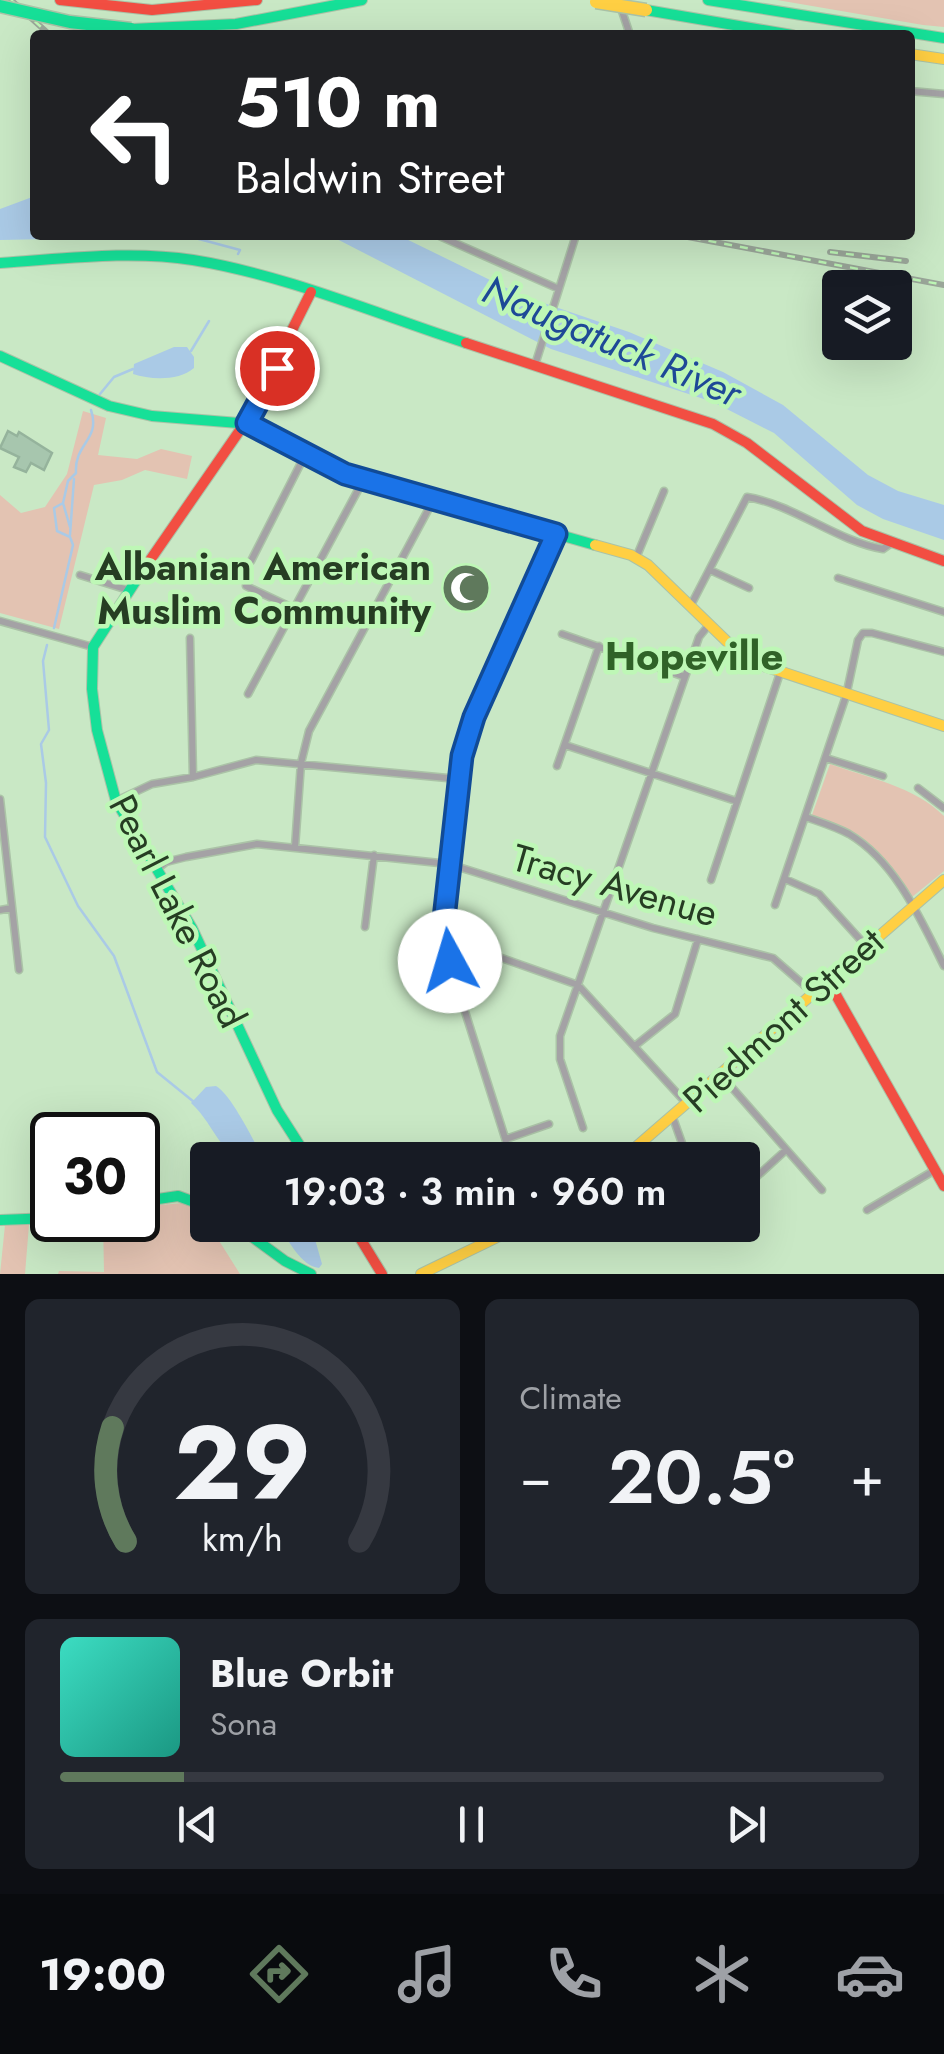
<!DOCTYPE html>
<meta charset="utf-8">
<style>
:root{--surface:#171b24;--page:#20242c;--text:#f1f3f6;--muted:#9ea1a6;--line:#363941;--accent:#5f795c}
body{margin:0;font-family:Jost,sans-serif;background:var(--page);color:var(--text);height:100vh;display:flex;flex-direction:column;font-size:38px;white-space:nowrap}
*{box-sizing:border-box;margin:0}
p{font-size:32px;color:var(--muted)}
.icon{flex:none;width:55px;height:55px;fill:none;stroke:currentColor;stroke-width:2;stroke-linecap:round;stroke-linejoin:round}
.map{position:relative;height:1274px;overflow:hidden}
.panel{display:flex;flex-direction:column;gap:25px;padding:25px;background:#0d0f14;flex:1}
.panel>*{flex:none}
.banner{position:absolute;left:30px;top:30px;width:885px;height:210px;border-radius:10px;box-shadow:0 10px 40px #0002;background:#202124;color:#fff;overflow:hidden}
.buttons{position:absolute;left:822px;top:270px;display:grid;gap:20px}
.buttons a{display:grid;place-items:center;width:90px;height:90px;border-radius:10px;background:var(--surface);box-shadow:0 10px 40px #0002;font-size:50px}
.speed{position:absolute;left:30px;top:1112px;display:flex;gap:20px;font-size:50px;font-weight:700;text-align:center}
.speed>*{display:grid;place-content:center;width:130px;height:130px;border-radius:50%;background:var(--surface);box-shadow:0 10px 40px #0002;line-height:1}
.speed .limit{border:5px solid #111;border-radius:15px;background:#fff;color:#111}
.pin{position:absolute;display:grid;place-items:center;width:85px;height:85px;color:#fff;margin:-42px;border:5px solid #fff;border-radius:50%;box-shadow:0 2px 10px #0007}
.me{position:absolute;width:110px;margin:-55px;rotate:354deg;stroke-linejoin:round;filter:drop-shadow(0 0 8px #0008)}
.turn{display:flex;align-items:center;gap:35px;height:210px;padding:0 40px;font-size:45px}
.turn .icon{width:130px;height:130px;stroke-width:2.5}
.turn b{display:block;font-size:70px;line-height:85px}
.big{font-size:75px;font-weight:600;line-height:1.1}
.panel .widget{flex:1;display:flex;flex-direction:column;justify-content:center;gap:15px;min-width:0;padding:0 35px;border-radius:15px;background:var(--page)}
.panel .dial{align-items:center;gap:0}
.dial svg{height:260px;overflow:visible;fill:none;stroke:var(--line);stroke-width:7;stroke-linecap:round;text-anchor:middle}
.dial text{fill:var(--text);stroke:none}
.song{display:flex;align-items:center;gap:30px}
.cover{width:120px;height:120px;border-radius:15px;background:linear-gradient(135deg,hsl(170 70% 55%),hsl(170 70% 35%))}
.played{height:10px;border-radius:5px;background:linear-gradient(90deg,var(--accent) 15%,var(--line) 15%)}
.keys{display:flex;justify-content:space-around;direction:ltr}
.heat{display:flex;justify-content:space-between;align-items:center;font-size:55px;direction:ltr}
.panel .tiles{flex:1;display:grid;gap:25px;grid-template-columns:1fr 1fr}
.widget:last-child{grid-column:span 2}
.trip{position:absolute;left:190px;top:1142px;width:570px;height:100px;border-radius:10px;background:var(--surface);box-shadow:0 10px 40px #0002;font-weight:600;line-height:100px;text-align:center}
.tabs{display:flex;height:160px;justify-content:space-around;align-items:center;background:#090b0e;color:var(--muted)}
.tabs .icon{width:70px;height:70px}
.tabs .active{color:var(--accent)}
.tabs b{font-size:45px;color:var(--text)}
.map>svg:first-child{display:block}
.green{fill:#e3c3b2}
.water{fill:#aacae6}
.lines{fill:none;stroke-linecap:round;stroke-linejoin:round}
.stream{stroke:#aacae6;stroke-width:2.5}
.building{fill:#a7c6ae;stroke:#95b39c;stroke-width:2.5}
.street-casing{stroke:#abc3a7;stroke-width:9}
.fast-casing{stroke:#abc3a7;stroke-width:12}
.slow-casing{stroke:#abc3a7;stroke-width:12}
.jam-casing{stroke:#abc3a7;stroke-width:12}
.street{stroke:#a4a2a5;stroke-width:6}
.fast{stroke:#16e098;stroke-width:10}
.slow{stroke:#ffcf43;stroke-width:10}
.jam{stroke:#f24e42;stroke-width:10}
.rail-casing{stroke:#9ba79a;stroke-width:6}
.rail{stroke:#bef7b6;stroke-width:2.5;stroke-dasharray:8;stroke-linecap:butt}
.fast-bridge-casing{stroke:#abc3a7;stroke-width:15;stroke-linecap:butt}
.slow-bridge-casing{stroke:#abc3a7;stroke-width:15;stroke-linecap:butt}
.fast-bridge{stroke:#16e098;stroke-width:12}
.slow-bridge{stroke:#ffcf43;stroke-width:12}
.route-casing{stroke:#114b97;stroke-width:25}
.route{stroke:#1a73e8;stroke-width:18}
.labels{text-anchor:middle;dominant-baseline:central;stroke-width:9;stroke-linejoin:round;paint-order:stroke}
.poi-label{font-size:38px;font-weight:bold;fill:#263d23;stroke:#bef7b6;text-anchor:end}
.street-label{font-size:38px;fill:#263d23;stroke:#bef7b6}
.water-label{font-size:40px;font-style:italic;fill:#1e4997;stroke:#bef7b6}
.neighbourhood-label{font-size:40px;font-weight:bold;fill:#306228;stroke:#bef7b6}
</style>
<div class="map">
<svg width="944" height="1274" viewBox="0 0 944 1274">
<rect width="100%" height="100%" fill="#c9e8c5"/>
<!-- green -->
<path class="green" d="M 777,0 L 944,0 L 944,27 L 923,25 Z
M 83,411 L 106,418 L 98,455 L 137,459 L 161,449 L 192,456 L 187,479 L 145,470 L 122,480 L 94,485 L 59,629 L 0,613 L 0,495 L 21,513 L 45,507 L 67,474 Z
M 830,764 C 868,778 914,786 944,816 L 944,871 L 912,897 L 859,835 L 812,815 Z
M 183,1203 L 201,1212 L 240,1274 L 58,1274 L 59,1271 L 104,1272 L 103,1220 L 138,1220 L 138,1207 Z
M 5,1225 L 29,1225 L 25,1274 L 0,1274 Z"/>
<!-- water -->
<path class="water" d="M 35,196 L 35,235 L 59,235 L 51,239 L 0,240 L 0,209 Z
M 329,235 L 398,235 L 523,296 L 629,332 L 723,372 L 783,405 L 868,475 L 898,491 L 944,505 L 944,540 L 883,519 L 857,505 L 774,433 L 713,402 L 551,349 Z
M 174,347 L 187,347 L 194,357 L 194,368 C 179,381 151,380 133,374 L 134,364 Z
M 216,1086 C 231,1094 255,1143 264,1160 C 216,1160 220,1130 191,1103 L 206,1087 Z
M 278,1225 L 311,1225 L 322,1264 L 319,1268 C 301,1266 289,1241 278,1225 Z"/>
<g class="lines">
<!-- stream -->
<path class="stream" d="M 184,235 L 240,250 L 238,254
M 191,351 L 209,321
M 100,394 L 114,377 L 133,369
M 63,503 L 70,527
M 70,535 L 74,479
M 54,628 L 73,545 L 70,537 L 57,531 L 54,508 L 63,503 L 68,481 L 76,473 C 74,443 101,440 91,410
M 47,645 L 43,661 L 49,730 L 41,744 L 46,783 L 45,837 L 78,906 L 114,956 L 157,1072 L 194,1102"/>
</g>
<!-- building -->
<path class="building" d="M 8,431 L 17,436 L 19,432 L 52,453 L 44,470 L 31,463 L 26,472 L 14,467 L 19,457 L 0,448 Z"/>
<g class="lines">
<!-- street casing -->
<g class="street-casing">
<path id="street" d="M 621,8 L 630,35
M 910,91 L 944,94
M 437,235 L 559,289
M 535,365 L 576,235
M 636,558 L 664,491
M 251,561 L 305,455
M 710,570 L 749,588
M 80,575 L 128,590
M 838,578 L 944,612
M 246,586 L 295,609
M 691,605 L 747,497 C 795,505 836,541 883,549 L 890,544
M 0,621 L 93,647
M 562,634 L 685,677
M 190,638 L 193,777
M 248,694 L 364,479
M 565,745 L 736,801
M 826,758 L 883,776
M 557,766 L 599,646
M 918,788 L 944,808
M 0,799 L 19,970
M 116,801 L 152,784 L 193,777 L 256,760 L 458,779
M 806,817 C 820,822 836,827 849,834 C 896,862 921,920 944,966
M 295,847 L 301,763 L 309,731 L 434,499
M 156,870 L 166,862 L 186,857 L 257,844 L 449,864 L 653,928 L 773,958 L 812,992
M 785,879 L 819,894 L 866,946
M 711,880 L 780,673
M 775,905 L 846,696 L 858,640 L 863,633 L 872,633 L 944,652
M 0,910 L 12,908
M 365,927 L 374,855
M 493,955 L 578,985 L 687,1104
M 636,1045 L 675,1014 L 698,939
M 720,1074 L 822,1190
M 673,1118 L 688,1160
M 583,1128 L 560,1059 L 560,1036 L 699,637 L 708,626
M 506,1139 L 549,1124
M 512,1160 L 449,961 L 443,928 L 463,756 L 474,717 L 556,533
M 742,1190 L 786,1150
M 867,1210 L 935,1170"/>
</g>
<!-- fast casing -->
<g class="fast-casing">
<path id="fast" d="M 708,0 L 944,38
M 646,10 L 792,35
M 131,29 L 236,24 L 362,0
M 0,263 C 64,259 129,250 193,260 C 285,275 377,314 466,343
M 0,356 L 109,406 L 152,416 L 251,424 L 345,474 L 595,545
M 137,579 L 93,647 L 92,689 L 97,730 L 116,801 L 192,928 L 277,1110 L 309,1160
M 138,1202 L 178,1196 L 208,1207
M 0,1220 L 52,1218
M 236,1225 L 285,1261 L 311,1274"/>
</g>
<!-- slow casing -->
<g class="slow-casing">
<path id="slow" d="M 910,54 L 944,59
M 595,545 L 631,555 L 648,565 L 746,660 L 944,726
M 621,1160 L 944,880
M 421,1274 L 522,1225"/>
</g>
<!-- jam casing -->
<g class="jam-casing">
<path id="jam" d="M 60,0 L 152,10 L 257,0
M 466,343 L 713,424 L 747,443 L 862,531 L 944,561
M 137,579 L 247,420 L 311,292
M 827,979 L 944,1186
M 352,1225 L 382,1274"/>
</g>
<!-- street -->
<use href="#street" class="street"/>
<!-- fast -->
<use href="#fast" class="fast"/>
<!-- slow -->
<use href="#slow" class="slow"/>
<!-- jam -->
<use href="#jam" class="jam"/>
<!-- rail casing -->
<g class="rail-casing">
<path id="rail" d="M 11,0 L 50,35
M 677,235 L 944,285
M 830,252 L 906,261"/>
</g>
<!-- rail -->
<use href="#rail" class="rail"/>
<!-- fast-bridge casing -->
<g class="fast-bridge-casing">
<path id="fast-bridge" d="M 0,6 L 70,22 L 131,29"/>
</g>
<!-- slow-bridge casing -->
<g class="slow-bridge-casing">
<path id="slow-bridge" d="M 596,2 L 646,10"/>
</g>
<!-- fast-bridge -->
<use href="#fast-bridge" class="fast-bridge"/>
<!-- slow-bridge -->
<use href="#slow-bridge" class="slow-bridge"/>
</g>
<g class="lines">
<!-- route casing -->
<g class="route-casing">
<path id="route" d="M 277,368 L 247,423 L 345,474 L 556,534 L 474,717 L 462,756 L 443,928 L 450,961"/>
</g>
<!-- route -->
<use href="#route" class="route"/>
</g>
<!-- icons -->
<defs>
<g id="mosque-disc" transform="scale(2.5)"><circle r="9.5" fill="#5f795c" stroke="#bef7b6"/><path d="M3.5-4.9A6 6 0 1 0 3.5 4.9A5 5 0 1 1 3.5-4.9Z" fill="#fff"/></g>
</defs>
<g fill-rule="evenodd">
<use href="#mosque-disc" x="466" y="588"/>
</g>
<g class="labels">
<!-- poi labels -->
<g class="poi-label">
<text x="431" y="566">Albanian American<tspan x="431" dy="44">Muslim Community</tspan></text>
</g>
<!-- street labels -->
<g class="street-label">
<text transform="translate(615 885) rotate(16)">Tracy Avenue</text>
<text transform="translate(178 911) rotate(63)">Pearl Lake Road</text>
<text transform="translate(783 1020) rotate(-42)">Piedmont Street</text>
</g>
<!-- water labels -->
<g class="water-label">
<text transform="translate(612 341) rotate(23)">Naugatuck River</text>
</g>
<!-- neighbourhood labels -->
<g class="neighbourhood-label">
<text x="694" y="656">Hopeville</text>
</g>
</g>
</svg>
<div class="buttons">
<a><svg class="icon" aria-label="layers" viewBox="0 0 24 24"><path d="M12 4l9 5-9 5-9-5zM3 14l9 5 9-5"/></svg></a>
</div>
<div class="speed"><div class="limit">30</div></div>
<div class="pin" style="left:277px;top:368px;background:#d93025"><svg class="icon" aria-label="arrive" viewBox="0 0 24 24"><path d="M6 21V4h12l-3 4 3 4H6"/></svg></div>
<svg class="me" style="left:450px;top:961px" viewBox="-20 -20 40 40"><circle r="19" fill="#fff"/><path d="M0-13L10 11 0 6-10 11z" fill="#1a73e8"/></svg>
<div class="trip">19:03 · 3 min · 960 m</div>
<div class="banner">
<div class="turn"><svg class="icon" aria-label="left" viewBox="0 0 24 24"><path d="M17 20v-9H6M10 6l-5 5 5 5"/></svg><div><b>510 m</b>Baldwin Street</div></div>
</div>
</div>
<section class="panel">
<div class="tiles">
<div class="widget dial"><svg viewBox="0 0 100 80">
<path d="M14 69A42 42 0 1 1 86 69"/>
<path d="M14 69A42 42 0 0 1 10 34" stroke="#5f795c"/>
<text x="50" y="56" font-size="32" font-weight="700">29</text>
<text x="50" y="72" font-size="11">km/h</text>
</svg></div>
<div class="widget"><p>Climate</p>
<div class="heat"><a>−</a><b class="big">20.5°</b><a>+</a></div>
</div>
<div class="widget">
<div class="song"><i class="cover"></i><div><b>Blue Orbit</b><p>Sona</p></div></div>
<div class="played"></div>
<div class="keys"><svg class="icon" aria-label="previous" viewBox="0 0 24 24"><path d="M18 5L8 12l10 7zM5 5v14"/></svg><svg class="icon" aria-label="pause" viewBox="0 0 24 24"><path d="M8 5v14M16 5v14"/></svg><svg class="icon" aria-label="next" viewBox="0 0 24 24"><path d="M6 5l10 7-10 7zM19 5v14"/></svg></div>
</div>
</div>
</section>
<nav class="tabs">
<b>19:00</b>
<svg class="icon active" aria-label="directions" viewBox="0 0 24 24"><path d="M12 3l9 9-9 9-9-9zM9 14v-3h6M13 9l2 2-2 2"/></svg>
<svg class="icon" aria-label="music" viewBox="0 0 24 24"><path d="M9 18V5l10-2v13"/><circle cx="6" cy="18" r="3"/><circle cx="16" cy="16" r="3"/></svg>
<svg class="icon" aria-label="phone" viewBox="0 0 24 24"><path d="M5 4h4l2 5-3 2q2 4 5 5l2-3 5 2v4C11 20 4 13 5 4z"/></svg>
<svg class="icon" aria-label="climate" viewBox="0 0 24 24"><path d="M12 3v18M4 7l16 10M4 17L20 7"/></svg>
<svg class="icon" aria-label="car" viewBox="0 0 24 24"><path d="M5 17H2v-5l4-1 3-4h7l3 4 3 1v5h-3M9 17h6M6 11h13"/><circle cx="7" cy="17" r="2"/><circle cx="17" cy="17" r="2"/></svg>
</nav>
